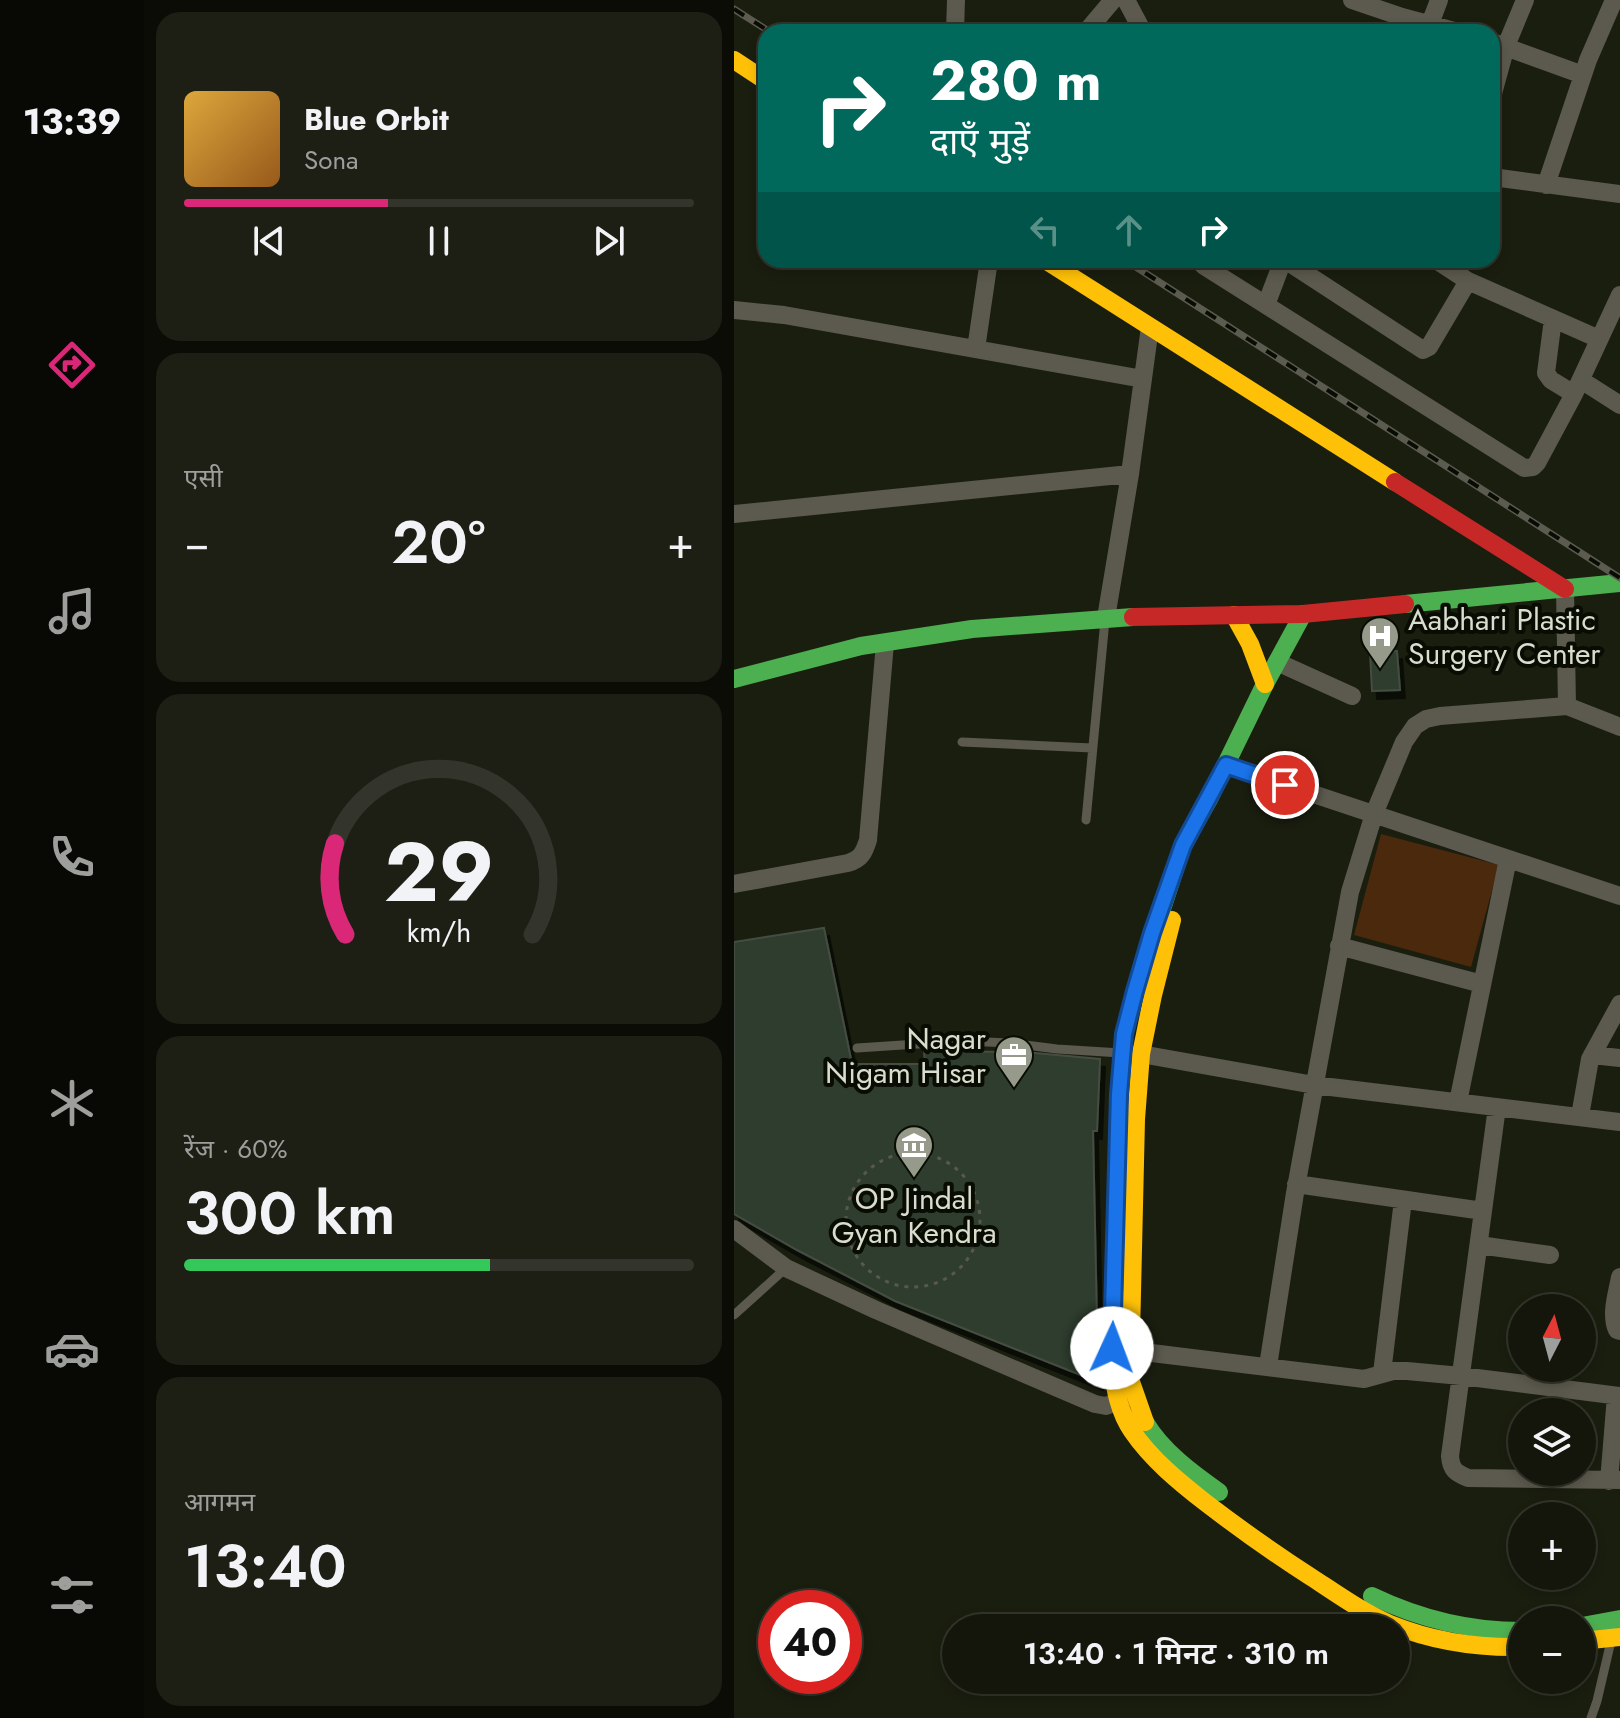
<!DOCTYPE html>
<html lang="hi">
<meta charset="utf-8">
<style>
:root{--surface:#14160b;--page:#1d1f14;--text:#f1f3f6;--muted:#9d9f9d;--line:#33352c;--accent:#db2777}
body{margin:0;font-family:Jost,"Noto Sans Devanagari",sans-serif;background:var(--page);color:var(--text);height:100vh;display:flex;flex-direction:column;font-size:30px;white-space:nowrap}
*{box-sizing:border-box;margin:0}
p{font-size:26px;color:var(--muted)}
.icon{flex:none;width:44px;height:44px;fill:none;stroke:currentColor;stroke-width:2;stroke-linecap:round;stroke-linejoin:round}
.map{position:relative;flex:1;overflow:hidden}
.drawer{display:flex;flex-direction:column;gap:12px;padding:12px;background:#0b0c06;width:590px}
.drawer>*{flex:none}
.top-card{position:absolute;left:24px;top:24px;width:742px;height:244px;border-radius:24px;box-shadow:0 4px 12px #0003,0 0 0 2px var(--line);background:#00695c;color:#fff;overflow:hidden}
.needle{width:52px;rotate:6deg}
.buttons{position:absolute;left:774px;top:1294px;display:grid;gap:16px}
.buttons a{display:grid;place-items:center;width:88px;height:88px;border-radius:50%;background:var(--surface);box-shadow:0 4px 12px #0003,0 0 0 2px var(--line);font-size:40px}
.speed{position:absolute;left:24px;top:1590px;display:flex;gap:16px;font-size:40px;font-weight:700;text-align:center}
.speed>*{display:grid;place-content:center;width:104px;height:104px;border-radius:50%;background:var(--surface);box-shadow:0 4px 12px #0003,0 0 0 2px var(--line);line-height:1}
.speed .limit{border:12px solid #d22;background:#fff;color:#111}
.pin{position:absolute;display:grid;place-items:center;width:68px;height:68px;color:#fff;margin:-34px;border:4px solid #fff;border-radius:50%;box-shadow:0 2px 8px #0007}
.me{position:absolute;width:88px;margin:-44px;rotate:2deg;stroke-linejoin:round;filter:drop-shadow(0 0 6px #0008)}
.turn{display:flex;align-items:center;gap:28px;height:168px;padding:0 40px;font-size:36px}
.turn .icon{width:104px;height:104px;stroke-width:2.5}
.turn b{display:block;font-size:56px;line-height:68px}
.lanes{display:flex;align-items:center;height:76px;padding:0 40px;background:#0003;justify-content:center;gap:40px;direction:ltr}
.lanes .off{opacity:.35}
.big{font-size:60px;font-weight:600;line-height:1.1}
.drawer .widget{flex:1;display:flex;flex-direction:column;justify-content:center;gap:12px;min-width:0;padding:0 28px;border-radius:24px;background:var(--page)}
.drawer .dial{align-items:center;gap:0}
.dial svg{height:208px;overflow:visible;fill:none;stroke:var(--line);stroke-width:7;stroke-linecap:round;text-anchor:middle}
.dial text{fill:var(--text);stroke:none}
.song{display:flex;align-items:center;gap:24px}
.cover{width:96px;height:96px;border-radius:12px;background:linear-gradient(135deg,hsl(40 70% 55%),hsl(30 70% 35%))}
.played{height:8px;border-radius:4px;background:linear-gradient(90deg,var(--accent) 40%,var(--line) 40%)}
.keys{display:flex;justify-content:space-around;direction:ltr}
.heat{display:flex;justify-content:space-between;align-items:center;font-size:44px;direction:ltr}
.charge{height:12px;border-radius:6px;background:linear-gradient(90deg,#34c759 60%,var(--line) 0)}
.trip{position:absolute;left:208px;top:1614px;width:468px;height:80px;border-radius:40px;background:var(--surface);box-shadow:0 4px 12px #0003,0 0 0 2px var(--line);font-weight:600;line-height:80px;text-align:center}
main{display:flex;flex:1;min-height:0}
.tabs{display:flex;flex-direction:column;width:144px;justify-content:space-around;align-items:center;background:#080904;color:var(--muted)}
.tabs .icon{width:56px;height:56px}
.tabs .on{color:var(--accent)}
.tabs b{font-size:36px;color:var(--text)}
.map>svg:first-child{display:block}
.green{fill:#4b290d}
.building{fill:#2f3c2e;stroke:#454d42;stroke-width:2;filter:url(#shadow)}
.lines{fill:none;stroke-linecap:round;stroke-linejoin:round}
.path{stroke:#59584d;stroke-width:3;stroke-dasharray:4 6;stroke-linecap:butt}
.lane{stroke:#5c594e;stroke-width:9}
.street{stroke:#5c594e;stroke-width:18}
.fast{stroke:#4caf50;stroke-width:18}
.slow{stroke:#ffc107;stroke-width:18}
.jam{stroke:#c62828;stroke-width:18}
.rail-casing{stroke:#5b5b50;stroke-width:7}
.rail{stroke:#090c03;stroke-width:4;stroke-dasharray:12;stroke-linecap:butt}
.route-casing{stroke:#114b97;stroke-width:20}
.route{stroke:#1a73e8;stroke-width:14}
.labels{text-anchor:middle;dominant-baseline:central;stroke-width:8;stroke-linejoin:round;paint-order:stroke}
.poi-label{font-size:30px;fill:#d8ddcd;stroke:#090c03;text-anchor:start}
</style>
<main>
<nav class="tabs">
<b>13:39</b>
<svg class="icon on" aria-label="directions" viewBox="0 0 24 24"><path d="M12 3l9 9-9 9-9-9zM9 14v-3h6M13 9l2 2-2 2"/></svg>
<svg class="icon" aria-label="music" viewBox="0 0 24 24"><path d="M9 18V5l10-2v13"/><circle cx="6" cy="18" r="3"/><circle cx="16" cy="16" r="3"/></svg>
<svg class="icon" aria-label="phone" viewBox="0 0 24 24"><path d="M5 4h4l2 5-3 2q2 4 5 5l2-3 5 2v4C11 20 4 13 5 4z"/></svg>
<svg class="icon" aria-label="climate" viewBox="0 0 24 24"><path d="M12 3v18M4 7l16 10M4 17L20 7"/></svg>
<svg class="icon" aria-label="car" viewBox="0 0 24 24"><path d="M5 17H2v-5l4-1 3-4h7l3 4 3 1v5h-3M9 17h6M6 11h13"/><circle cx="7" cy="17" r="2"/><circle cx="17" cy="17" r="2"/></svg>
<svg class="icon" aria-label="filters" viewBox="0 0 24 24"><path d="M4 7h16M4 17h16"/><circle cx="9" cy="7" r="2"/><circle cx="15" cy="17" r="2"/></svg>
</nav>
<section class="drawer">
<div class="widget">
<div class="song"><i class="cover"></i><div><b>Blue Orbit</b><p>Sona</p></div></div>
<div class="played"></div>
<div class="keys"><svg class="icon" aria-label="previous" viewBox="0 0 24 24"><path d="M18 5L8 12l10 7zM5 5v14"/></svg><svg class="icon" aria-label="pause" viewBox="0 0 24 24"><path d="M8 5v14M16 5v14"/></svg><svg class="icon" aria-label="next" viewBox="0 0 24 24"><path d="M6 5l10 7-10 7zM19 5v14"/></svg></div>
</div>
<div class="widget"><p>एसी</p>
<div class="heat"><a>−</a><b class="big">20°</b><a>+</a></div>
</div>
<div class="widget dial"><svg viewBox="0 0 100 80">
<path d="M14 69A42 42 0 1 1 86 69"/>
<path d="M14 69A42 42 0 0 1 10 34" stroke="#db2777"/>
<text x="50" y="56" font-size="32" font-weight="700">29</text>
<text x="50" y="72" font-size="11">km/h</text>
</svg></div>
<div class="widget"><p>रेंज · 60%</p><b class="big">300 km</b><div class="charge"></div></div>
<div class="widget"><p>आगमन</p><b class="big">13:40</b></div>
</section>
<div class="map">
<svg width="886" height="1718" viewBox="0 0 886 1718">
<defs>
<filter id="shadow"><feDropShadow dx="5" dy="8" stdDeviation="0" flood-color="#0009"/></filter>
</defs>
<rect width="100%" height="100%" fill="#1a1e0f"/>
<!-- green -->
<path class="green" d="M 647,834 L 765,865 L 737,967 L 620,935 Z"/>
<!-- building -->
<path class="building" d="M 663,651 L 666,690 L 638,691 L 636,652 Z
M 90,928 L 118,1064 L 191,1064 L 190,1051 L 290,1052 L 366,1059 L 363,1131 L 359,1131 L 363,1323 L 362,1360 L 364,1382 L 161,1301 L 63,1250 L 0,1214 L 0,942 Z"/>
<g class="lines">
<!-- path -->
<path class="path" d="M112 1220a67 67 0 1 1 134 0a67 67 0 1 1-134 0Z"/>
<!-- lane -->
<path class="lane" d="M 228,742 L 358,748
M 352,820 L 371,620
M 123,1048 L 229,1041 L 276,1043 L 323,1049 L 387,1053
M 0,1315 L 52,1268
M 857,1718 L 863,1701 L 877,1641"/>
<!-- street -->
<path class="street" d="M 392,0 L 409,32
M 618,0 L 668,17 L 724,32
M 696,24 L 705,0
M 221,32 L 222,0
M 352,32 L 379,0
M 758,42 L 849,75
M 758,97 L 772,46 L 791,0
M 758,177 L 886,194
M 812,185 L 854,60 L 880,0
M 464,260 L 470,266 L 790,468 L 799,467 L 803,463 L 840,394 L 886,295
M 551,260 L 689,350 L 695,347 L 734,281
M 702,260 L 734,281 L 865,339
M 532,305 L 549,260
M 0,310 L 50,315 L 409,379
M 819,319 L 812,373 L 817,380 L 840,394
M 242,349 L 255,260
M 847,380 L 886,405
M 0,514 L 396,474
M 831,589 L 833,706
M 372,618 L 396,474 L 416,327
M 543,662 L 618,696
M 492,765 L 886,896
M 0,884 L 114,863 C 127,859 130,853 134,840 L 151,643
M 605,946 L 748,984
M 407,1054 L 580,1085 L 886,1122
M 858,1055 L 886,1058
M 724,1102 L 774,859
M 763,1107 L 716,1456 C 717,1470 722,1473 734,1478 L 886,1480
M 846,1116 L 856,1059 L 886,1004
M 562,1184 L 749,1211
M 0,1229 L 52,1268 L 142,1310 L 361,1404 L 372,1406 L 394,1397
M 745,1245 L 816,1255
M 886,1277 C 883,1294 876,1314 883,1330 L 886,1331
M 385,1349 L 630,1379 L 659,1371 L 673,1371 L 727,1376 L 886,1396
M 534,1366 L 561,1193 L 616,892 L 640,814 L 670,742 L 681,726 L 692,719 L 706,716 L 833,706 L 886,727
M 648,1373 L 669,1200
M 875,1481 L 882,1396"/>
<!-- fast -->
<path class="fast" d="M 671,604 L 886,583
M 0,679 L 127,646 L 238,629 L 399,617
M 378,1367 L 385,1094 L 390,1034 L 401,991 L 449,845 L 475,799 L 531,684 L 569,614
M 411,1422 C 428,1451 458,1473 485,1492
M 638,1596 C 686,1619 734,1631 788,1631
M 848,1626 L 886,1619"/>
<!-- slow -->
<path class="slow" d="M 0,60 L 32,81
M 311,260 L 661,482
M 500,615 L 516,644 L 531,684
M 378,1367 C 381,1389 385,1412 398,1431 C 417,1459 445,1482 472,1503 C 506,1529 541,1554 577,1577 C 603,1594 628,1612 656,1624 C 698,1641 743,1648 788,1647
M 411,1422 L 396,1379 L 402,1119 L 407,1054 L 419,995 L 438,920
M 848,1641 L 886,1637"/>
<!-- jam -->
<path class="jam" d="M 661,482 L 831,589
M 399,617 L 569,614 L 671,604"/>
<!-- rail casing -->
<g class="rail-casing">
<path id="rail" d="M 0,9 L 36,32
M 391,260 L 886,578"/>
</g>
<!-- rail -->
<use href="#rail" class="rail"/>
</g>
<g class="lines">
<!-- route casing -->
<g class="route-casing">
<path id="route" d="M 378,1348 L 385,1094 L 390,1034 L 401,991 L 418,933 L 449,845 L 492,765 L 551,785"/>
</g>
<!-- route -->
<use href="#route" class="route"/>
</g>
<!-- icons -->
<defs>
<g id="hospital-pin" transform="scale(2)"><path d="M0 17L-7.5 6A9.5 9.5 0 1 1 7.5 6Z" fill="#969a8a" stroke="#090c03"/><path d="M-5-5h3v3.5h4V-5h3V5h-3V1.5h-4V5h-3Z" fill="#fff"/></g>
<g id="office-pin" transform="scale(2)"><path d="M0 17L-7.5 6A9.5 9.5 0 1 1 7.5 6Z" fill="#969a8a" stroke="#090c03"/><path d="M-6-3h4V-5.5h4V-3h4V5H-6ZM-1-4.5V-3h2v-1.5ZM-6 0V1H6V0Z" fill="#fff"/></g>
<g id="museum-pin" transform="scale(2)"><path d="M0 17L-7.5 6A9.5 9.5 0 1 1 7.5 6Z" fill="#969a8a" stroke="#090c03"/><path d="M0-6L6-3V-2H-6V-3ZM-5-1h2V3h-2ZM-1-1h2V3h-2ZM3-1h2V3H3ZM-6 4H6V6H-6Z" fill="#fff"/></g>
</defs>
<g fill-rule="evenodd">
<use href="#hospital-pin" x="646" y="636"/>
<use href="#office-pin" x="280" y="1055"/>
<use href="#museum-pin" x="180" y="1145"/>
</g>
<g class="labels">
<!-- poi labels -->
<g class="poi-label">
<text x="674" y="619">Aabhari Plastic<tspan x="674" dy="34">Surgery Center</tspan></text>
<text x="252" y="1038" text-anchor="end">Nagar<tspan x="252" dy="34">Nigam Hisar</tspan></text>
<text x="180" y="1198" text-anchor="middle">OP Jindal<tspan x="180" dy="34">Gyan Kendra</tspan></text>
</g>
</g>
</svg>
<div class="buttons">
<a><svg class="needle" viewBox="-14 -14 28 28"><path d="M0-13l5 13h-10z" fill="#e53935"/><path d="M0 13l5-13h-10z" fill="#9d9f9d"/></svg></a>
<a><svg class="icon" aria-label="layers" viewBox="0 0 24 24"><path d="M12 4l9 5-9 5-9-5zM3 14l9 5 9-5"/></svg></a>
<a>+</a>
<a>−</a>
</div>
<div class="speed"><div class="limit">40</div></div>
<div class="pin" style="left:551px;top:785px;background:#d93025"><svg class="icon" aria-label="arrive" viewBox="0 0 24 24"><path d="M6 21V4h12l-3 4 3 4H6"/></svg></div>
<svg class="me" style="left:378px;top:1348px" viewBox="-20 -20 40 40"><circle r="19" fill="#fff"/><path d="M0-13L10 11 0 6-10 11z" fill="#1a73e8"/></svg>
<div class="trip">13:40 · 1 मिनट · 310 m</div>
<div class="top-card">
<div class="turn"><svg class="icon" aria-label="right" viewBox="0 0 24 24"><path d="M7 20v-9h11M14 6l5 5-5 5"/></svg><div><b>280 m</b>दाएँ मुड़ें</div></div>
<div class="lanes"><svg class="icon off" aria-label="left" viewBox="0 0 24 24"><path d="M17 20v-9H6M10 6l-5 5 5 5"/></svg><svg class="icon off" aria-label="ahead" viewBox="0 0 24 24"><path d="M12 20V5M6 11l6-6 6 6"/></svg><svg class="icon" aria-label="right" viewBox="0 0 24 24"><path d="M7 20v-9h11M14 6l5 5-5 5"/></svg></div>
</div>
</div>
</main>
